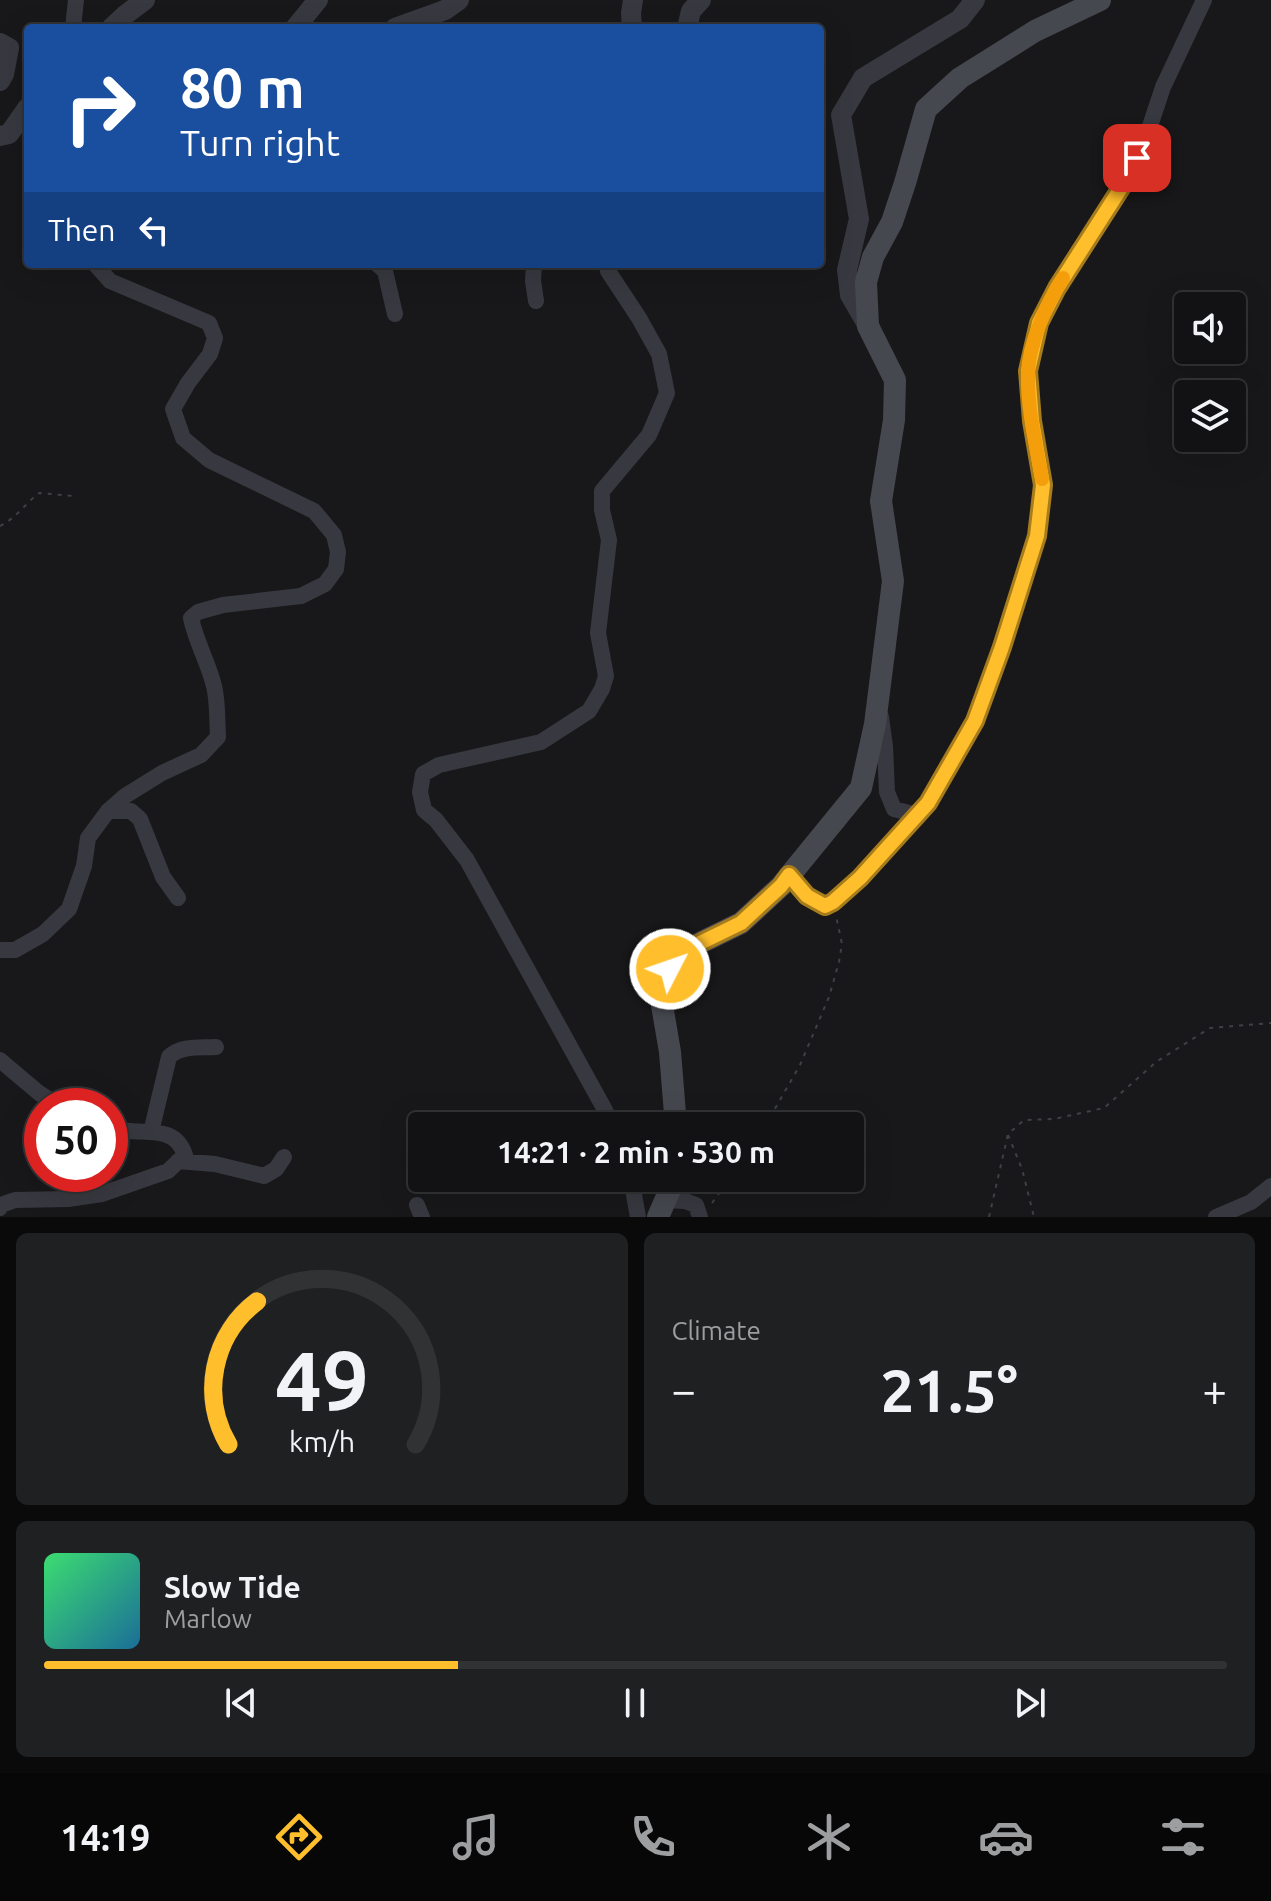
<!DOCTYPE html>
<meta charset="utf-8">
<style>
:root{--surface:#121214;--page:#1f2022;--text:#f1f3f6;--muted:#9c9ea0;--line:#313234;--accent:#ffbe2b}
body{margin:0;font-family:Ubuntu,sans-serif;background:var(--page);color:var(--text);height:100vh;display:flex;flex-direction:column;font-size:30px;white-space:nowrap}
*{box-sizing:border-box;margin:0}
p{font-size:26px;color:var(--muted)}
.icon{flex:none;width:44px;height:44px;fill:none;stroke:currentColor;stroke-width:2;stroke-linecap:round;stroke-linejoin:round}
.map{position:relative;height:1217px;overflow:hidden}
.panel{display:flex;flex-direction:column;gap:16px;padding:16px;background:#0a0a0b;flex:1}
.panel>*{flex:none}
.guide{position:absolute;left:24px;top:24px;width:800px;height:244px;border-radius:8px;box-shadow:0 8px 32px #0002,0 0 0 2px var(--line);background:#1a4fa0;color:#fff;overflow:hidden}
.tools{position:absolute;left:1174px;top:292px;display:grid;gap:16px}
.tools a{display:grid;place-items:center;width:72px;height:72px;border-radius:8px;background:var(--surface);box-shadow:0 8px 32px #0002,0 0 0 2px var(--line);font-size:40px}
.speed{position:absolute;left:24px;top:1088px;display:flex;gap:16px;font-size:40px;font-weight:700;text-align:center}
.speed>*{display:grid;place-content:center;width:104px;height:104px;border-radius:50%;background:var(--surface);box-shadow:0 8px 32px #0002,0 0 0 2px var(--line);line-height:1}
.speed .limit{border:12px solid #d22;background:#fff;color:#111}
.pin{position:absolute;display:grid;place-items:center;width:68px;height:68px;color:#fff;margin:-34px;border-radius:16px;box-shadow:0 4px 12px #0006}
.me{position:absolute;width:88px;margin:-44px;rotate:49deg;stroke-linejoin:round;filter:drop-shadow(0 0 6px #0008)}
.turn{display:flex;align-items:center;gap:28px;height:168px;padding:0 24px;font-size:36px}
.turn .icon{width:104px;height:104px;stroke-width:2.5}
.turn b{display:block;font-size:56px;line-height:68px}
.then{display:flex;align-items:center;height:76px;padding:0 24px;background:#0003;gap:16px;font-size:30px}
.big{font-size:60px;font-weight:700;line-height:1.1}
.panel .widget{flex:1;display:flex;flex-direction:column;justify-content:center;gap:12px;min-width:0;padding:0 28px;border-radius:12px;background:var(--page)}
.panel .dial{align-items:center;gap:0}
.dial svg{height:208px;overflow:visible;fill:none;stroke:var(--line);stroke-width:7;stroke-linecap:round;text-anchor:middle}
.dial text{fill:var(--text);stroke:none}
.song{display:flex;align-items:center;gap:24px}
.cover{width:96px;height:96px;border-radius:12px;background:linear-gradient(135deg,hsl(140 70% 55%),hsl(200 70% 35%))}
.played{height:8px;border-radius:4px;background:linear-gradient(90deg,var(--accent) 35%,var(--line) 35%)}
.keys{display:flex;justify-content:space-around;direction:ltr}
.heat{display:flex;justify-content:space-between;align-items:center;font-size:44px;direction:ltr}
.panel .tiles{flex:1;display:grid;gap:16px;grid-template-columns:1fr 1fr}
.widget:last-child{grid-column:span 2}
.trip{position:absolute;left:408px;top:1112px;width:456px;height:80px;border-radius:8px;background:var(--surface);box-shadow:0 8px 32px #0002,0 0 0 2px var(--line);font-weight:700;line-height:80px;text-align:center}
.menu{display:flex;height:128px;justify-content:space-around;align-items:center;background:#070708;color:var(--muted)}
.menu .icon{width:56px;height:56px}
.menu .on{color:var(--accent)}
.menu b{font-size:36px;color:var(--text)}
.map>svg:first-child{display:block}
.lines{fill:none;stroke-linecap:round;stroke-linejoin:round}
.path{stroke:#3e4047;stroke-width:2;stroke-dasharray:4 6;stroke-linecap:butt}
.minor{stroke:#383940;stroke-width:16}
.tertiary{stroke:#383940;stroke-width:20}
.secondary{stroke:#464850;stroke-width:22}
.route-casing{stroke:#a67c1c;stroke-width:20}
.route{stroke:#ffbe2b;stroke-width:14}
.slow{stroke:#f59e0b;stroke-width:14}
</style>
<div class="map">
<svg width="1271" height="1217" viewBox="0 0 1271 1217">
<rect width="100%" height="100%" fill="#18181a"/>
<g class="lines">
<!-- path -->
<path class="path" d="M 0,526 C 15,519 26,503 39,493 L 73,496
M 765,1126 L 800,1065 L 829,997 L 839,962 L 842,944 L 836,916
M 1008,1135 L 1022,1169 L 1034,1217
M 712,1203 L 730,1178
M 989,1217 L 1008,1134 L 1024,1120 L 1054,1119 L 1104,1108 L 1156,1062 L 1210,1028 L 1271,1023"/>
<!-- minor -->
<path class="minor" d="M 73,28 L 76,0
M 377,264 L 385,271 L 395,314
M 534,264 L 533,281 L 536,301
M 607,264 L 608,271 L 639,318 L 659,354 L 667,393 L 649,435 L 602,491 L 602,510 L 609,540 L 598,633 L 606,676 L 602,689 L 589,711 L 541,742 L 439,765 L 423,774 L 420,792 L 424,810 L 436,820 L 467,860 L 605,1110 L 611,1126
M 881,717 L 885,746 L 887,792 L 894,809 L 917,815
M 108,811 L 131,811 L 140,819 L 163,877 L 178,898
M 789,875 L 807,896 L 825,906 L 833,902 L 860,878 L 928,803 L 975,721 L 1002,647 L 1037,536 L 1043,485 L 1032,421 L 1028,371 L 1039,323 L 1057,288 L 1128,177 L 1146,138 L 1163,87 L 1204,0
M 0,950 L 15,950 L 43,934 L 69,909 L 84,866 L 88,838 L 108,811 L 125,796 L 162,773 L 201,755 L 218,737 C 217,721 218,702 214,686 C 208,662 196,642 191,618 L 198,612 L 223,605 L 301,596 L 325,584 L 336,569 L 338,552 L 334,535 L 314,511 L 209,460 L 183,438 L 173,409 L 188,383 L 210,354 L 215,338 L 209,323 L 110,281 L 95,264
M 0,1060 L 39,1093 L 59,1106
M 151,1132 L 169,1057 C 181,1045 201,1048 216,1047
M 178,1161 L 215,1164 L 264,1176 L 276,1169 L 284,1157
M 631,1178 L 638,1217
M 666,1200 L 685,1201 L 696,1205 L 700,1217
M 417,1205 L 422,1217
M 0,1208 L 1,1205 L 15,1200 L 68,1199 L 102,1194 L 168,1171 L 185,1155 C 176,1128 153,1133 130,1131 C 123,1131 116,1129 110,1127
M 1216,1217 L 1251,1202 L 1271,1186"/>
<!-- tertiary -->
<path class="tertiary" d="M 111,28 L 125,15 L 145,0
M 295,28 L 318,0
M 395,28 L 445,10 L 459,0
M 632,28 L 631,13 L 633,0
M 687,28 L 691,11 L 701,0
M 0,43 L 9,48 L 4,74 L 0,81
M 0,136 L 9,134 L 28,107
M 868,326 L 850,295 L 847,270 L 859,219 L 841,115 L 863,78 L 960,19 L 975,0"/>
<!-- secondary -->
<path class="secondary" d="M 676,1126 L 670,1052 L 661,999 L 670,969 L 694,946 L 741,923 L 781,886 L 861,788 L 875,724 L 893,581 L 881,501 L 894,420 L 895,380 L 868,326 L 866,282 L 873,257 L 892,222 L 905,183 L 926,109 L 960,78 L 1035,31 L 1100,0
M 658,1217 L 675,1178"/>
</g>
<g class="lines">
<!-- route casing -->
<g class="route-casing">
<path id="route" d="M 670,969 L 694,946 L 741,923 L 781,886 L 789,875 L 807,896 L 825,906 L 833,902 L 860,878 L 928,803 L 975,721 L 1002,647 L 1037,536 L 1043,485 L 1032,421 L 1028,371 L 1039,323 L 1057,288 L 1128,177 L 1137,158"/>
</g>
<!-- route -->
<use href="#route" class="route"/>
<!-- slow -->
<path class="slow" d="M 1042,479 C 1036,444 1027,408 1028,373 C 1029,343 1047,303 1063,278"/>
</g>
</svg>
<div class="tools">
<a><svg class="icon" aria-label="sound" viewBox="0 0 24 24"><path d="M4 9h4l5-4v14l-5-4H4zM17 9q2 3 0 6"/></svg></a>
<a><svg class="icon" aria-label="layers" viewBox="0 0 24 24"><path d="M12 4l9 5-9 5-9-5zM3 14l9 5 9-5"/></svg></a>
</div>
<div class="speed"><div class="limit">50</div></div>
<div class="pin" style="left:1137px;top:158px;background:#d93025"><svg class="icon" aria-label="arrive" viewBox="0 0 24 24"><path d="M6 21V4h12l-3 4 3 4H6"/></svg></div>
<svg class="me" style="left:670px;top:969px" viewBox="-20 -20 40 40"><circle r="17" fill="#ffbe2b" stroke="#fff" stroke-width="3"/><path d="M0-11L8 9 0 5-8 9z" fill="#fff"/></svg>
<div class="trip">14:21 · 2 min · 530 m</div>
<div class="guide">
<div class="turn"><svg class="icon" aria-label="right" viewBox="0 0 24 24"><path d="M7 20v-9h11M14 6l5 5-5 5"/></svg><div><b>80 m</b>Turn right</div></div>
<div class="then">Then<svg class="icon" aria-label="left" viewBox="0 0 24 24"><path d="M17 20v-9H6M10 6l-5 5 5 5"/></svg></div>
</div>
</div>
<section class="panel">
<div class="tiles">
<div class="widget dial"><svg viewBox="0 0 100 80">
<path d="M14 69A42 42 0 1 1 86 69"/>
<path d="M14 69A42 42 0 0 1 25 14" stroke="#ffbe2b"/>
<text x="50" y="56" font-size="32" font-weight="700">49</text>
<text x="50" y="72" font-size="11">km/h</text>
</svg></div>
<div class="widget"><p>Climate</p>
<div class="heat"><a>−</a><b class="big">21.5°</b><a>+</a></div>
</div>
<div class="widget">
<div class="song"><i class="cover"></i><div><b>Slow Tide</b><p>Marlow</p></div></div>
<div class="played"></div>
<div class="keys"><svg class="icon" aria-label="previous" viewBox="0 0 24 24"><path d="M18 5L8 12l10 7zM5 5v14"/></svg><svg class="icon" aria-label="pause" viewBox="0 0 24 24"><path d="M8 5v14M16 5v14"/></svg><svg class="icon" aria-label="next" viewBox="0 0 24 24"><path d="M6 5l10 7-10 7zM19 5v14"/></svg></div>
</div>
</div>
</section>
<nav class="menu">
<b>14:19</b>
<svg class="icon on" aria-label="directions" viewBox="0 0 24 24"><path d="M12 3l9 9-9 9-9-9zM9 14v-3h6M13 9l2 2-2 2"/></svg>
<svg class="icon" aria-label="music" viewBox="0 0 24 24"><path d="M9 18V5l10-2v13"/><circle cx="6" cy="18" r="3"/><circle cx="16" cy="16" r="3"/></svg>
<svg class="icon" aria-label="phone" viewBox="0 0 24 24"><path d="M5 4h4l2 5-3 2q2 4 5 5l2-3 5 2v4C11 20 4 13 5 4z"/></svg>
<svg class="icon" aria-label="climate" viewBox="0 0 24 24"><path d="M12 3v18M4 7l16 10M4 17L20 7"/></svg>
<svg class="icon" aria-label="car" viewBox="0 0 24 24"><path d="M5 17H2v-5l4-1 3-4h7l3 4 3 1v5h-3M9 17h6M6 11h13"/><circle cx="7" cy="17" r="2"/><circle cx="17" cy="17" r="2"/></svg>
<svg class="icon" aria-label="filters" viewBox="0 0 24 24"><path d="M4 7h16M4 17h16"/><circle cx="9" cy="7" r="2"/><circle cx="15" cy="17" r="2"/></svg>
</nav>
